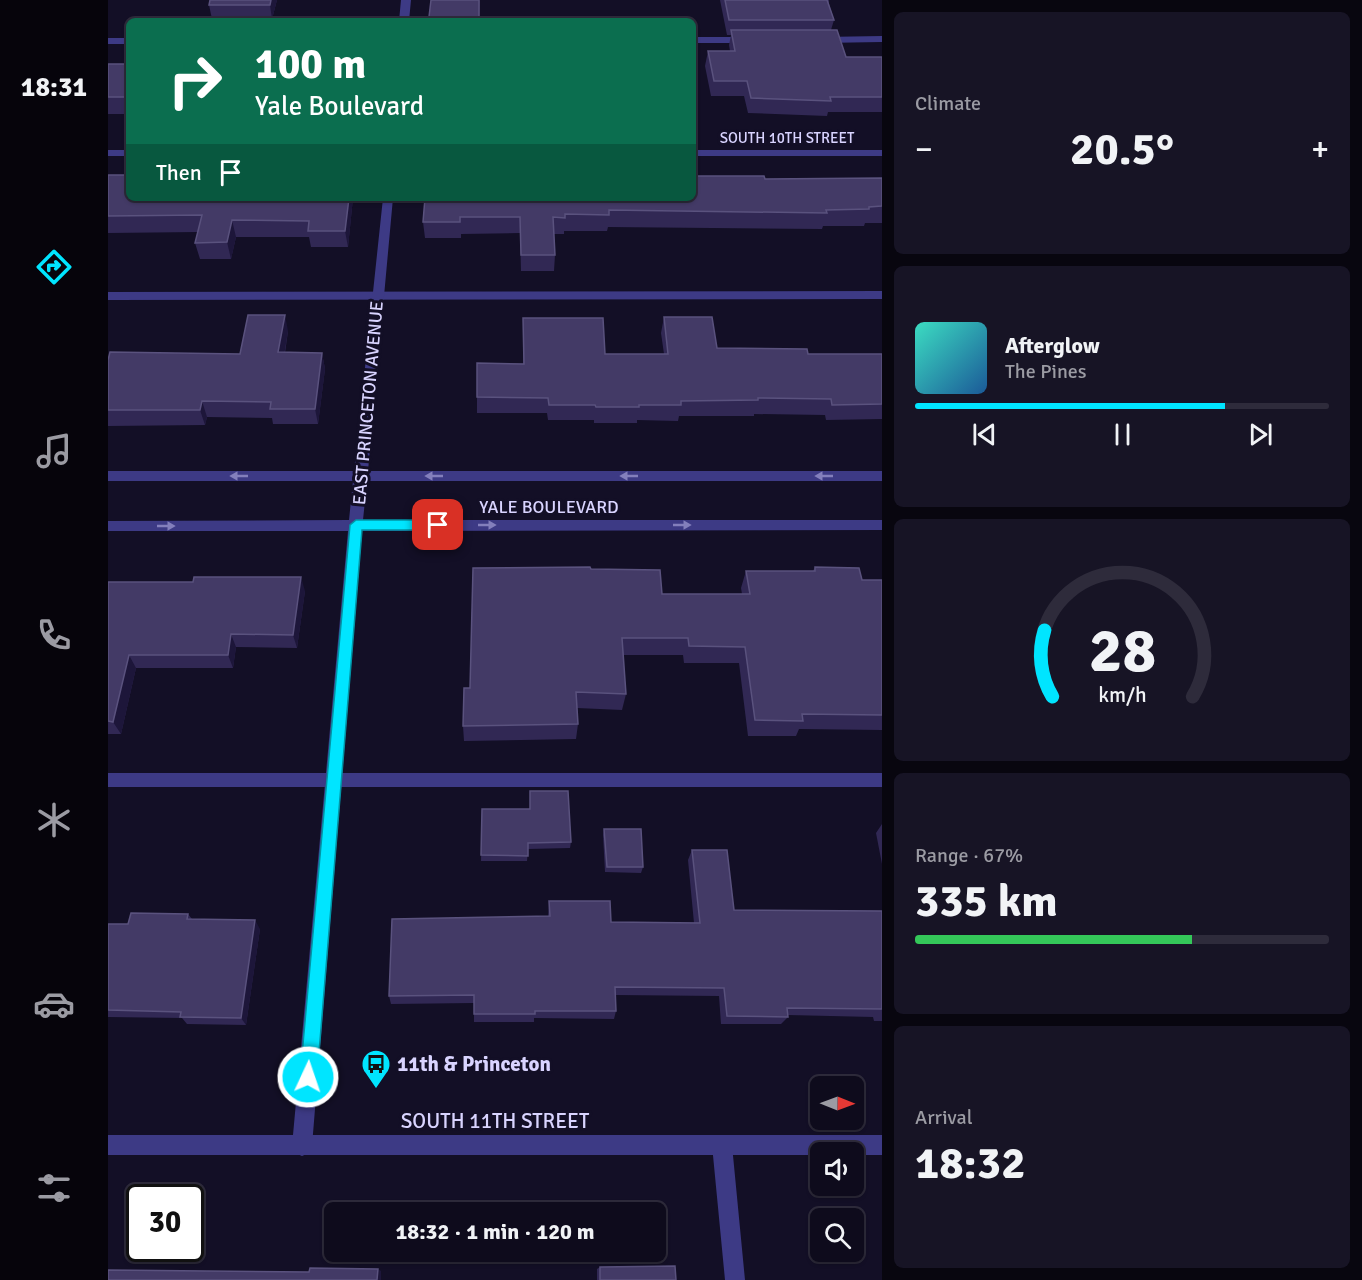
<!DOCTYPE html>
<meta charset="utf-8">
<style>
:root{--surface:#0e0b1c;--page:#171425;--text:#f1f3f6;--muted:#9b9ba3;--line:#2e2b3b;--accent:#00e5ff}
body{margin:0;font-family:Signika,sans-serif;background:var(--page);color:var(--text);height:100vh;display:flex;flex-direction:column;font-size:22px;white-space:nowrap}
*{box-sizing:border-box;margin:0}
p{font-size:20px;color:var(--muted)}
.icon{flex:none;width:33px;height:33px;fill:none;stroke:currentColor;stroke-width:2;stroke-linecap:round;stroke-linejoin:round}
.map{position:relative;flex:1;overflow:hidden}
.sheet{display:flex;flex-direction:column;gap:12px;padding:12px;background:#08060f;width:480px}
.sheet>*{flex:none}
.hud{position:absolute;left:18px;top:18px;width:570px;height:183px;border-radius:9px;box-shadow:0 2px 4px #0004,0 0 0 2px var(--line);background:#0b6e4f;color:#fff;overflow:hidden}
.needle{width:39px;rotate:91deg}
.buttons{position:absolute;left:702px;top:1076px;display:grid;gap:12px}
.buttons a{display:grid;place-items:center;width:54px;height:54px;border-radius:9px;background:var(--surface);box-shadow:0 2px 4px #0004,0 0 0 2px var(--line);font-size:30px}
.speed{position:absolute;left:18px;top:1184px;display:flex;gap:12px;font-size:30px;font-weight:700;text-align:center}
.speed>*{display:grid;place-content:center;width:78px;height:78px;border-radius:50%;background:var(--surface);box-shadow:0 2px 4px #0004,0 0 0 2px var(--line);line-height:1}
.speed .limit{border:3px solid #111;border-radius:9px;background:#fff;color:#111}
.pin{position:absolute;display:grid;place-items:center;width:51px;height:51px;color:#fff;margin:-26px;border-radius:12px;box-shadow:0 3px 9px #0006}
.me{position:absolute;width:66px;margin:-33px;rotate:3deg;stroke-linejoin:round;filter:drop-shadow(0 0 4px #0008)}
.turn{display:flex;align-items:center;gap:21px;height:126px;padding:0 30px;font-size:27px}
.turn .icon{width:78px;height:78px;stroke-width:2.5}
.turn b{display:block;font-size:42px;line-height:51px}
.then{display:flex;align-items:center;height:57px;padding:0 30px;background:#0003;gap:12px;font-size:22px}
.big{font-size:45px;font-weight:800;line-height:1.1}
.sheet .widget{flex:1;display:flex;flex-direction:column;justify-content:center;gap:9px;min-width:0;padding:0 21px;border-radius:9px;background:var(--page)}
.sheet .dial{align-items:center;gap:0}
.dial svg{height:156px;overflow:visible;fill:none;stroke:var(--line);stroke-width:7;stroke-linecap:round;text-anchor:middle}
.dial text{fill:var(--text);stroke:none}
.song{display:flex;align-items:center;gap:18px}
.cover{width:72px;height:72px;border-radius:9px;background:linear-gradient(135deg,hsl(170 70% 55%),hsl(210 70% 35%))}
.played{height:6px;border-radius:3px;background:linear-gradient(90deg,var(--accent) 75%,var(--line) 75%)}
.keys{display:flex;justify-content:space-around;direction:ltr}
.heat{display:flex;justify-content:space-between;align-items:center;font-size:33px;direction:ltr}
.charge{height:9px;border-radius:4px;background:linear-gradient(90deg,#34c759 67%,var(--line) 0)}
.trip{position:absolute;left:216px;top:1202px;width:342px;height:60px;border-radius:9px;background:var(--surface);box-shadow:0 2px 4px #0004,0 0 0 2px var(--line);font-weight:800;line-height:60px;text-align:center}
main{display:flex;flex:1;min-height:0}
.tabs{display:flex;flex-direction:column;width:108px;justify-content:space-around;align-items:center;background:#06040b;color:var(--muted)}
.tabs .icon{width:42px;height:42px}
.tabs .selected{color:var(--accent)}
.tabs b{font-size:27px;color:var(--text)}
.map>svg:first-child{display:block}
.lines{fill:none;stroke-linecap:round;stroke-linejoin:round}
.service{fill:#3d3a85;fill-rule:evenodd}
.minor{fill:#3d3a85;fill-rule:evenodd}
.tertiary{fill:#3d3a85;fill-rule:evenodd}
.wall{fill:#312854}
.shaded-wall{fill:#1d163a}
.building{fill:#433a66;stroke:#5a527e;stroke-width:1.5}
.oneway{fill:#837fbc}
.route{fill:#00e5ff;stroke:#0095a6;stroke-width:1.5}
.labels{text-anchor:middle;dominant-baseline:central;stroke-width:6;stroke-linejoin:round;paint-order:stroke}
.far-street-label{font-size:15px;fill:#d9d4ff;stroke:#130f26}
.street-label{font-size:18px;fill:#d9d4ff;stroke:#130f26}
.near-poi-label{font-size:21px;font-weight:bold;fill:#d9d4ff;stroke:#130f26;text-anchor:start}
.near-street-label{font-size:21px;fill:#d9d4ff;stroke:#130f26}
</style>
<main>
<nav class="tabs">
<b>18:31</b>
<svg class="icon selected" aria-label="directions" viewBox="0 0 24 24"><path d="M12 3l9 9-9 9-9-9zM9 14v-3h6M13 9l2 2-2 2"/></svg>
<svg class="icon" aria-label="music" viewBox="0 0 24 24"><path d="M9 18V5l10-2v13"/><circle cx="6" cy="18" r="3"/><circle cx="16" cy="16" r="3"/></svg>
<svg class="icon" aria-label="phone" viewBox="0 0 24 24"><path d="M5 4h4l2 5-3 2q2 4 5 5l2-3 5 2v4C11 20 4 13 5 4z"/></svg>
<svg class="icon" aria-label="climate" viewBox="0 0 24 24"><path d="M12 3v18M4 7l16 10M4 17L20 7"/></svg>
<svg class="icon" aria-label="car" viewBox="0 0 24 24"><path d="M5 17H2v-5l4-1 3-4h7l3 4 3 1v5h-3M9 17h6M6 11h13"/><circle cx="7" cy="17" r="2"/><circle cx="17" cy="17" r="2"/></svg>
<svg class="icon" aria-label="filters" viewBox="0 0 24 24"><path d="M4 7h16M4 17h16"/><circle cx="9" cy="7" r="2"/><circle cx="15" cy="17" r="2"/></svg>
</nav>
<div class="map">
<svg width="774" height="1280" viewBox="0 0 774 1280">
<rect width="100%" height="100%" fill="#130f26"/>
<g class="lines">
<!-- service -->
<path class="service" d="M 774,36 L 774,42 L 714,43 L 709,40 L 714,37 Z
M 585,37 L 642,37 L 647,40 L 642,43 L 585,43 Z
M 0,38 L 21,38 L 21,44 L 0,44 Z
M 774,291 L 774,299 L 0,300 L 0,292 Z
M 0,773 L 774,773 L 774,787 L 0,787 Z"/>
<!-- minor -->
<path class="minor" d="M 293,0 L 303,0 L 301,21 L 291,21 Z
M 0,150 L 21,150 L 21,156 L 0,156 Z
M 585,150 L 774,150 L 774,156 L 585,156 Z
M 275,198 L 285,198 L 260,471 L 774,471 L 774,481 L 259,481 L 255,520 L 774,520 L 774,530 L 254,531 L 204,1146 L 201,1153 L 194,1156 L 187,1153 L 184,1146 L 240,531 L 0,531 L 0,521 L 241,520 L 245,481 L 0,481 L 0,471 L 246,471 Z
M 614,1135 L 621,1138 L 624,1145 L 637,1280 L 617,1280 L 604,1145 L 607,1138 Z"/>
<!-- tertiary -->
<path class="tertiary" d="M 0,1135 L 774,1135 L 774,1155 L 746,1155 L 746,1152 L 712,1152 L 712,1155 L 0,1155 Z"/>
</g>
<!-- wall -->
<path class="wall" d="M 169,0 L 164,19 L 104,19 L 101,5 Z
M 372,0 L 371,21 L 322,21 L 321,17 Z
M 612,0 L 721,0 L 721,4 L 726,20 L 723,30 L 738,57 L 774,57 L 774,112 L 720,112 L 719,116 L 640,113 L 636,96 L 603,96 L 597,66 L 600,51 L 622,51 L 621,45 L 623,35 L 619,35 Z
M 0,64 L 21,64 L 21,114 L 0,114 Z
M 0,175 L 21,198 L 245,198 L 240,247 L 203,247 L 201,237 L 128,237 L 123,259 L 92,259 L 87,243 L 90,232 L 0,233 Z
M 774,178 L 774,223 L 757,223 L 756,226 L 715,226 L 714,229 L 500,227 L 499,231 L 456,231 L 456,234 L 446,234 L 447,255 L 446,271 L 413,271 L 412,233 L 353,234 L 353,238 L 317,238 L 315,222 L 657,179 Z
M 556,317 L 609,348 L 700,354 L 774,354 L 774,419 L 718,420 L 717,415 L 646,414 L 646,416 L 571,416 L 570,421 L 529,420 L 529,423 L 486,423 L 486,420 L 440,420 L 439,413 L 369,413 L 369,397 L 415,364 L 415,318 L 497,354 L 556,354 L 553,333 Z
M 180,331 L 177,353 L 214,353 L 217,369 L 210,424 L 165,424 L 164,418 L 99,417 L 97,425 L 0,426 L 0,360 L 132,354 Z
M 707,567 L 754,580 L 774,580 L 774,730 L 691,729 L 688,736 L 640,736 L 631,663 L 576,663 L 575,655 L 515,655 L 518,694 L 514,710 L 469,708 L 470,724 L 468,739 L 356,741 L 355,726 L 362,688 L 483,569 L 554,594 L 634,594 L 633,588 L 638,571 L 705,571 Z
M 0,582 L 197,591 L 189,648 L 128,647 L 125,668 L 28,668 L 13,734 L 0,734 Z
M 422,791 L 463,842 L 462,848 L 420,849 L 419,861 L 373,861 L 374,809 L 422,809 Z
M 774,824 L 774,864 L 768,833 Z
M 496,829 L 535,867 L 533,873 L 497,872 L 495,835 Z
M 584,850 L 626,910 L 774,911 L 774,1021 L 766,1021 L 765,1017 L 680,1015 L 680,1017 L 673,1024 L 613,1024 L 611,996 L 507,995 L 508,1011 L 506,1019 L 426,1018 L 426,1022 L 366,1022 L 366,1003 L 283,1004 L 281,996 L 440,916 L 441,901 L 503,922 L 586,923 L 580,860 Z
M 80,914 L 84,919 L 152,929 L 138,1025 L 79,1024 L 74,1018 L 0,1017 L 0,924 L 20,924 Z
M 492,1267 L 568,1280 L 489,1280 L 489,1269 Z"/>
<!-- shaded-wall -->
<path class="shaded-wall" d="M 163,0 L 169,0 L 164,19 L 162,5 Z
M 241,198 L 245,198 L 240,247 L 237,231 Z
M 124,220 L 128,237 L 123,259 L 119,242 Z
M 177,315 L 180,331 L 174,368 L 170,352 Z
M 214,353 L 217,369 L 210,424 L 207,409 Z
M 94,401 L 99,417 L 97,425 L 92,410 Z
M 193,577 L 197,591 L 189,648 L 185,635 Z
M 123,634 L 128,647 L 125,668 L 120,655 Z
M 21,655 L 28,668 L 13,734 L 5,722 Z
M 147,920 L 152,929 L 138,1025 L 133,1018 Z
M 270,1269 L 273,1271 L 273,1280 L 269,1280 Z"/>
<!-- building -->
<path class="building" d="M 102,0 L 163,0 L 162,5 L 101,5 Z
M 323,0 L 371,0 L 371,17 L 321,17 Z
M 617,0 L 719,0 L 726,20 L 621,20 Z
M 623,30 L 729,30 L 738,57 L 774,57 L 774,97 L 722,97 L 723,101 L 643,98 L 639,81 L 606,81 L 600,51 L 627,51 Z
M 0,64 L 21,64 L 21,97 L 0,97 Z
M 0,175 L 21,175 L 21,198 L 241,198 L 237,231 L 200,231 L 201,221 L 124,220 L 119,242 L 87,243 L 94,215 L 0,216 Z
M 585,176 L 656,176 L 657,179 L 774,178 L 774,206 L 761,207 L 761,209 L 718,210 L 719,213 L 501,210 L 501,215 L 457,214 L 457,218 L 445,217 L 447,255 L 413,255 L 412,217 L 352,217 L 352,222 L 315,222 L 317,198 L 585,198 Z
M 140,315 L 177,315 L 170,352 L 214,353 L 207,409 L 162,409 L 163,402 L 94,401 L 92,410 L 0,410 L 0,360 L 2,352 L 132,354 Z
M 556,317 L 604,317 L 609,348 L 699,349 L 700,354 L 774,354 L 774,404 L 724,405 L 723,399 L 650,398 L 650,400 L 573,401 L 573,405 L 531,405 L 531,407 L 488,407 L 487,405 L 441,405 L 440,398 L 369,397 L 369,363 L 416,364 L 415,318 L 495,318 L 497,354 L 560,354 Z
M 482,567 L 483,569 L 552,570 L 554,594 L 642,594 L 638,571 L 707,571 L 707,567 L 751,568 L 754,580 L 774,580 L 774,715 L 694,714 L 695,721 L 647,720 L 637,647 L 581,646 L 580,638 L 514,638 L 518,694 L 468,692 L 470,724 L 355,726 L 356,688 L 362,688 L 365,568 Z
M 86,577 L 193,577 L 185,635 L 123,634 L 120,655 L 21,655 L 5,722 L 0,721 L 0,582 L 85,582 Z
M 422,791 L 460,791 L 463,842 L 420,843 L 420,856 L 373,855 L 374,809 L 422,809 Z
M 496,829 L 533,829 L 535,867 L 499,867 Z
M 584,850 L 619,850 L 626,910 L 774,911 L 774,1009 L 679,1008 L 680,1017 L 619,1016 L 616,988 L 507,987 L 508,1011 L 427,1011 L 427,1014 L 366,1014 L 366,995 L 281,996 L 284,919 L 442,916 L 441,901 L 502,901 L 503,922 L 592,923 Z
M 23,913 L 80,914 L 79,919 L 147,920 L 133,1018 L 72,1017 L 73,1012 L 0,1010 L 0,924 L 20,924 Z
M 567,1266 L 568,1280 L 492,1280 L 492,1267 Z
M 202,1268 L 270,1269 L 269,1280 L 0,1280 L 0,1270 L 201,1272 Z"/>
<!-- one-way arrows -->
<defs><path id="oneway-solid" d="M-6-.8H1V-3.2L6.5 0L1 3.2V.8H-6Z" transform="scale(1.5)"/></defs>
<g class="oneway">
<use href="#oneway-solid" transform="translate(131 476) rotate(-180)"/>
<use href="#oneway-solid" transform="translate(326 476) rotate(-180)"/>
<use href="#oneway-solid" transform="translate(521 476) rotate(-180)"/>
<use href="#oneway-solid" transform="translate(716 476) rotate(-180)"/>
<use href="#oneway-solid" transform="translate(379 525)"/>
<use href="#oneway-solid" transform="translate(574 525)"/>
<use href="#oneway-solid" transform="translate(58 526)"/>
</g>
<!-- route -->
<path class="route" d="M 248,520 L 330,520 L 336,525 L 330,530 L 254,530 L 209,1077 L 207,1083 L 200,1085 L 194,1083 L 192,1077 L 242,525 Z"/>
<!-- icons -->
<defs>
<g id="bus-pin" transform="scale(1.5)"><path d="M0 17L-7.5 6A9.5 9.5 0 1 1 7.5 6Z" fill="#00e5ff" stroke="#130f26"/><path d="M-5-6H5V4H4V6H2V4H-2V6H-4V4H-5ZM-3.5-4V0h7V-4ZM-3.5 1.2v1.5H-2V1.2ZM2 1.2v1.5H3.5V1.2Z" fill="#111"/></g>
</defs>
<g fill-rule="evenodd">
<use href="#bus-pin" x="268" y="1064"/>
</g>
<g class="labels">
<!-- far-street labels -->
<g class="far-street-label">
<text x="679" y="138">SOUTH 10TH STREET</text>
</g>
<!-- street labels -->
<g class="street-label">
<text transform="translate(260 403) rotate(-85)">EAST PRINCETON AVENUE</text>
<text x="441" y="507">YALE BOULEVARD</text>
</g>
<!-- near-poi labels -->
<g class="near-poi-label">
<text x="289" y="1064">11th &amp; Princeton</text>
</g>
<!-- near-street labels -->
<g class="near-street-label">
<text x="387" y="1121">SOUTH 11TH STREET</text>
</g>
</g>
</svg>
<div class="buttons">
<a><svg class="needle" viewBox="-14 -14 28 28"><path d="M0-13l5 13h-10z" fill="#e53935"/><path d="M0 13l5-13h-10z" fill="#9b9ba3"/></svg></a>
<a><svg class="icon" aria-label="sound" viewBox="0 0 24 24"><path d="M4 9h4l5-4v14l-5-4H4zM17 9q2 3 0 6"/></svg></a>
<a><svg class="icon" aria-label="search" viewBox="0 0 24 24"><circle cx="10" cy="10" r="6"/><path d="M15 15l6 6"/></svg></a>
</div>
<div class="speed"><div class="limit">30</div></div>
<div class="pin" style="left:330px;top:525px;background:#d93025"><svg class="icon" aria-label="arrive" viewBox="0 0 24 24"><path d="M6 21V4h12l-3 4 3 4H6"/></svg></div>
<svg class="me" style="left:200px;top:1077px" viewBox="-20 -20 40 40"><circle r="17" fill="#00e5ff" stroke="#fff" stroke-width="3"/><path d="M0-11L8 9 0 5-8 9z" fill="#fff"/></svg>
<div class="trip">18:32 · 1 min · 120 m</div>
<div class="hud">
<div class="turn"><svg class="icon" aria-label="right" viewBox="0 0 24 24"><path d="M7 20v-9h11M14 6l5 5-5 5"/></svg><div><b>100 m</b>Yale Boulevard</div></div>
<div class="then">Then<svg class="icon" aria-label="arrive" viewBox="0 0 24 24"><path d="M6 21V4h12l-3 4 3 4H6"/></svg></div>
</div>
</div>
<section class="sheet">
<div class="widget"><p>Climate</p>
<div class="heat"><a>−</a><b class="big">20.5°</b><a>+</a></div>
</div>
<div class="widget">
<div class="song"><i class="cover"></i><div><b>Afterglow</b><p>The Pines</p></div></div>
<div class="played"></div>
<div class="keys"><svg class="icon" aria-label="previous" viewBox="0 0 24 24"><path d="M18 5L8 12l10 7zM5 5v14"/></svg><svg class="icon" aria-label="pause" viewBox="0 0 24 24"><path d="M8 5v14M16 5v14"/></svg><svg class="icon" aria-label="next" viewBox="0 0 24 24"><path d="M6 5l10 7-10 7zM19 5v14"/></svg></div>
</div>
<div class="widget dial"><svg viewBox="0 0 100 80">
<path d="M14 69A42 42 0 1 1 86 69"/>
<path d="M14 69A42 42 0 0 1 10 35" stroke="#00e5ff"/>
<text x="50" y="56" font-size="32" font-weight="700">28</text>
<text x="50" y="72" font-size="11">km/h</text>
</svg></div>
<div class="widget"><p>Range · 67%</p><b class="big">335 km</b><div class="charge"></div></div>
<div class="widget"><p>Arrival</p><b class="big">18:32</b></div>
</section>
</main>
